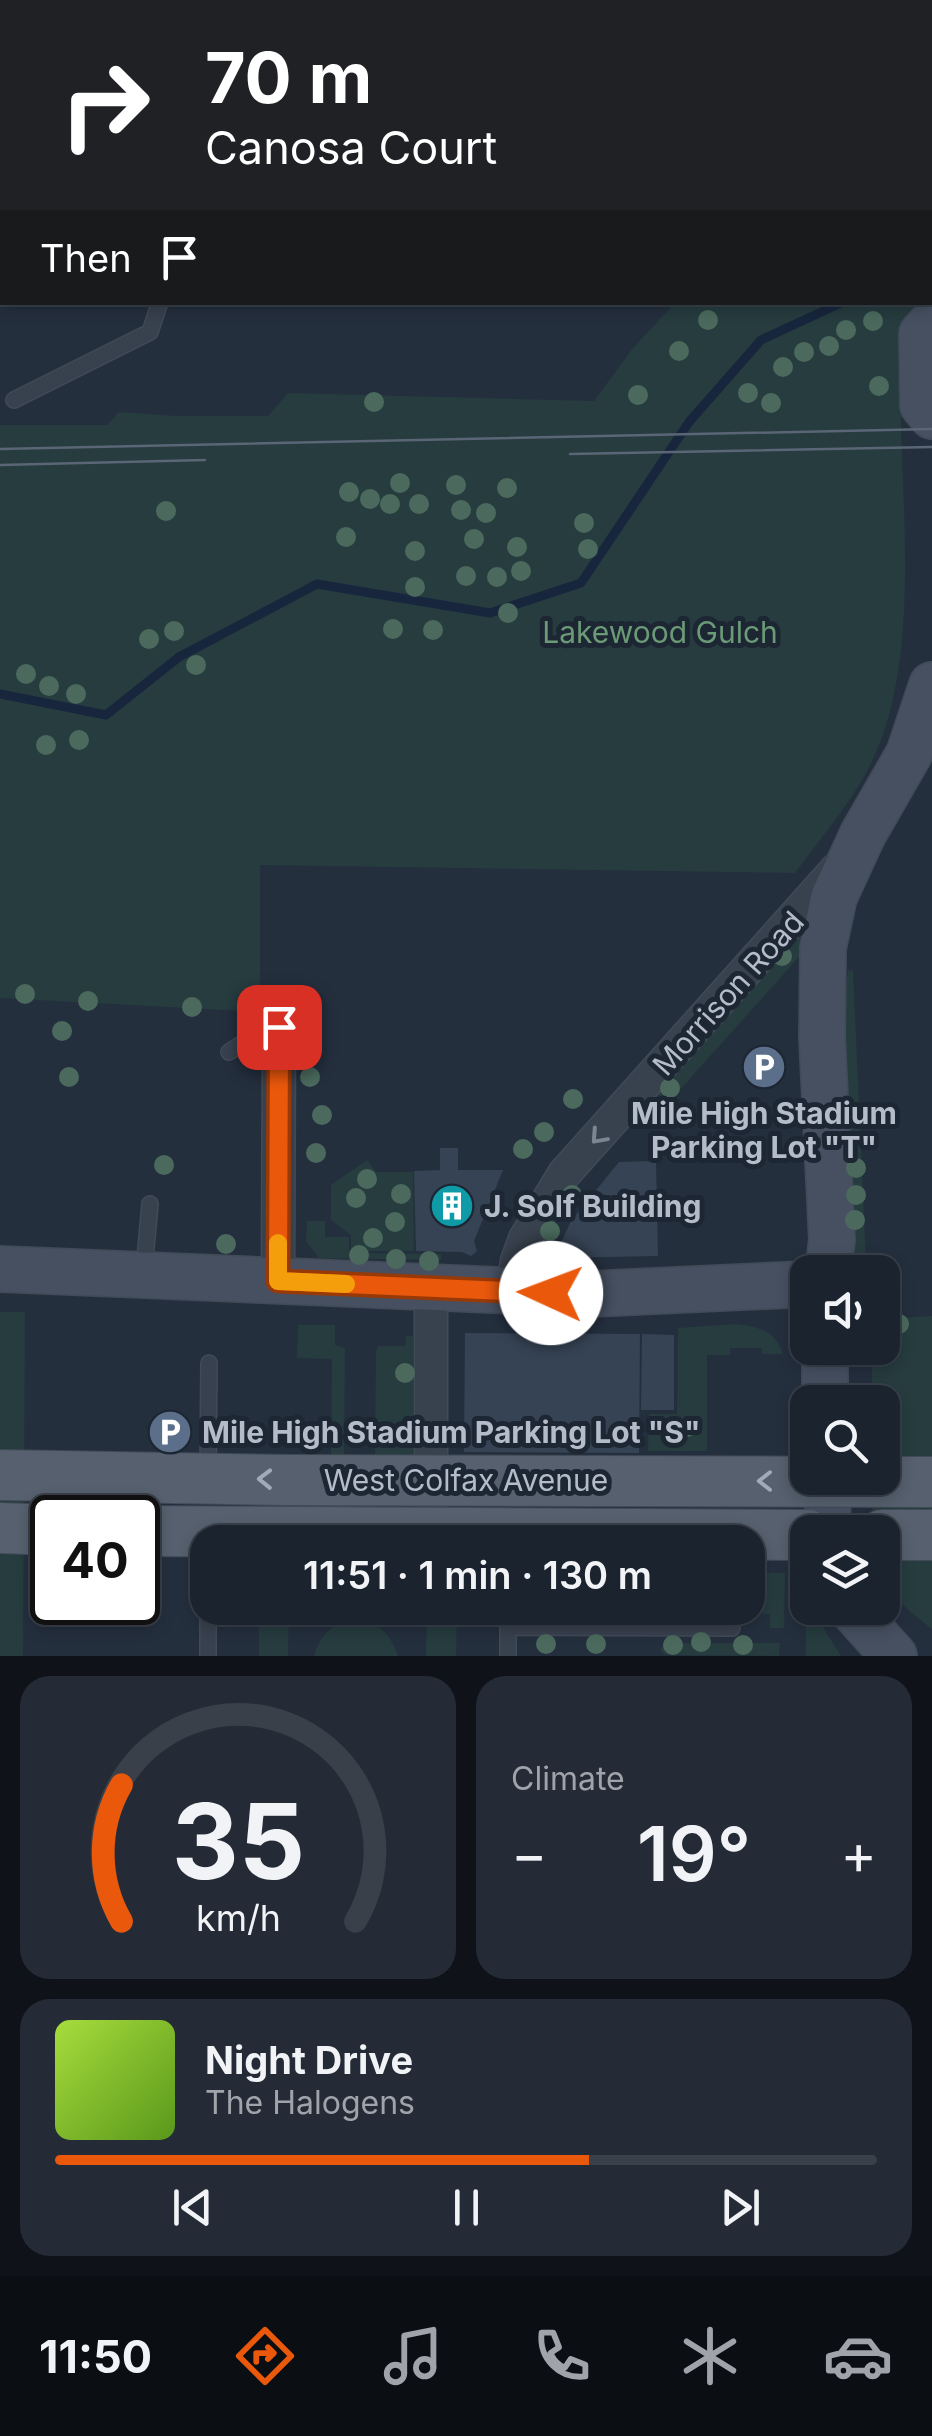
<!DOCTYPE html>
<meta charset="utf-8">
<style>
:root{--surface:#1b232e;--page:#242b36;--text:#f1f3f6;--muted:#a0a4aa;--line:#39404a;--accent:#ea580c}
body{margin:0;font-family:Inter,sans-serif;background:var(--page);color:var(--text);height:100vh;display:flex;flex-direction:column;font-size:38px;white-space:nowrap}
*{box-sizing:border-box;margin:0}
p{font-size:32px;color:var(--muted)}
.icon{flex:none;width:55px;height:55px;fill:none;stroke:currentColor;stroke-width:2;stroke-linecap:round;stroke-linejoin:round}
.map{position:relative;height:1656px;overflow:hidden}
.details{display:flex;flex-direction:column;gap:20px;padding:20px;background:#0f1319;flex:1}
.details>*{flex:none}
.top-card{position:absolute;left:0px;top:0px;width:932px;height:305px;box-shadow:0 5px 15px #0003,0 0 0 2px var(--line);background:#202124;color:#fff;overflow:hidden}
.fabs{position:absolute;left:790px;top:1255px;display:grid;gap:20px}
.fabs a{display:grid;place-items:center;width:110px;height:110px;border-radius:20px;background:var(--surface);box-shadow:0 5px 15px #0003,0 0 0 2px var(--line);font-size:50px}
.speed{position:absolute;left:30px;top:1495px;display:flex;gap:20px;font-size:50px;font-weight:700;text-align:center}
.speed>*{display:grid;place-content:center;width:130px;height:130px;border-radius:50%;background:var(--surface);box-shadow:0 5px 15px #0003,0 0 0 2px var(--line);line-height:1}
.speed .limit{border:5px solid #111;border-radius:15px;background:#fff;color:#111}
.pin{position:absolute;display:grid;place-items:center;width:85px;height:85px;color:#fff;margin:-42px;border-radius:20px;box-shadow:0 5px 15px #0006}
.me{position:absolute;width:110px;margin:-55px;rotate:272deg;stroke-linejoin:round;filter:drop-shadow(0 0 8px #0008)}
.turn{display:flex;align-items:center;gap:35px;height:210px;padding:0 40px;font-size:45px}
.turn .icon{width:130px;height:130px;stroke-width:2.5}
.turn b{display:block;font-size:70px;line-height:85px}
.then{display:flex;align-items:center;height:95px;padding:0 40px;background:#0003;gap:20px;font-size:38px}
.big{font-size:75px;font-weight:600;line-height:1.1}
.details .tile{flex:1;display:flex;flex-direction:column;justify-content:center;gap:15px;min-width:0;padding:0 35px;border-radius:30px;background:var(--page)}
.details .dial{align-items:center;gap:0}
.dial svg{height:260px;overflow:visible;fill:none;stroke:var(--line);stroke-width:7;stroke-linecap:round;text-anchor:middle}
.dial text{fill:var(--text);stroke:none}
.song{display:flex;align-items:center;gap:30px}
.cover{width:120px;height:120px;border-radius:15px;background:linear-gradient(135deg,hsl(80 70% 55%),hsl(90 70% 35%))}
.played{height:10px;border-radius:5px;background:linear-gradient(90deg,var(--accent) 65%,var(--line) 65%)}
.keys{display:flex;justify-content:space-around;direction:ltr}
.heat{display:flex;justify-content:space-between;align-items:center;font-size:55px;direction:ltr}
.details .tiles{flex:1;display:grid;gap:20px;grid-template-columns:1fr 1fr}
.tile:last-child{grid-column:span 2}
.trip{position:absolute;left:190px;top:1525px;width:575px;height:100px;border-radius:30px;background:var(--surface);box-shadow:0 5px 15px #0003,0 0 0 2px var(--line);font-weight:600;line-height:100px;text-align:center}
.dock{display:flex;height:160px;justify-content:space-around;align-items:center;background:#0b0e12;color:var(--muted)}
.dock .icon{width:70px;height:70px}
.dock .active{color:var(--accent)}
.dock b{font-size:45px;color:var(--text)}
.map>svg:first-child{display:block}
.green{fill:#263c3f}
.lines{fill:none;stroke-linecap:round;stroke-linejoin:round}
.stream{stroke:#17263c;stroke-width:9}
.building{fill:#364354}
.lane-casing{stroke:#414a57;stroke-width:18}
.street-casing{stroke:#414a57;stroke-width:35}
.secondary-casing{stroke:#414a57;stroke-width:48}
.primary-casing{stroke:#414a57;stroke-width:52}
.lane{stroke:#38414e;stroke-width:15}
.street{stroke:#38414e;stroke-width:32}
.secondary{stroke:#465061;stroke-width:45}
.primary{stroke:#56606e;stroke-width:50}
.tram{stroke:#5a6575;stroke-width:2.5}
.primary-bridge-casing{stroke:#414a57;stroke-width:52;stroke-linecap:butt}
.primary-bridge{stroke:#56606e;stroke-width:50}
.tree{fill:#4b6a5d}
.oneway{stroke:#7c8592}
.oneway2{stroke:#a1aab7}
.route-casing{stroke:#983908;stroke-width:25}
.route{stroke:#ea580c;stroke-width:18}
.slow{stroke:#f59e0b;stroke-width:18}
.labels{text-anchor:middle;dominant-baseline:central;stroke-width:10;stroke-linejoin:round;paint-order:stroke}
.park-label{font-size:30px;fill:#6b9a76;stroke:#1d2633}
.street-label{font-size:30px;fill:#b4bcc9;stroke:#1d2633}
.poi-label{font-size:30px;font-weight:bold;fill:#b4bcc9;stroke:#1d2633;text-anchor:start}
</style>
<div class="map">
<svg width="932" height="1656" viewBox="0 0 932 1656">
<rect width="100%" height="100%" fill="#242f3e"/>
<!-- green -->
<path class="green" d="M 930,119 L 932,415 L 901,418 C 903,526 920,676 866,773 C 847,808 819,840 795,873 L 260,865 L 260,1012 L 0,998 L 0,425 L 107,425 L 119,412 L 176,416 L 268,416 L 288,393 L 594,401 L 633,348 L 675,303 L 930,302 Z
M 805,933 L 808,947 L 669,1102 L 660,1102 L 658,1090 L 795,936 Z
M 853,970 L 866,1262 L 852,1255 L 841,1011 L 848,971 Z
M 367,1160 L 376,1172 L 413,1172 L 414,1251 L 351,1251 L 351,1235 L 331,1220 L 331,1185 Z
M 307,1221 L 325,1221 L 325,1237 L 349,1237 L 349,1253 L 441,1254 L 441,1260 L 319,1258 L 306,1241 Z
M 0,1312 L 25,1312 L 23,1656 L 0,1656 Z
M 932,1316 L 932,1629 C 915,1616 888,1596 883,1574 C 880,1562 883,1545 882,1532 L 873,1532 L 872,1478 L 882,1478 L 882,1402 L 872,1402 L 872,1348 L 882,1348 L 883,1319 Z
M 735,1324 C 757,1326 776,1331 783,1354 L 762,1354 L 762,1348 L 730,1348 L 730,1355 L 707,1355 L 707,1451 L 648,1451 L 649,1414 L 677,1414 L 678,1328 Z
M 298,1325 L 335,1325 L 335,1345 L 345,1348 L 344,1455 L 331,1455 L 332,1359 L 297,1358 Z
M 406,1336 L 413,1336 L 413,1456 L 375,1456 L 376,1351 L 378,1346 L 405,1346 Z
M 748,1573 L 785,1573 L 784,1628 L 770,1628 L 770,1614 L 763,1614 L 760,1609 L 760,1587 L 748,1586 Z
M 806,1598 L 808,1608 L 811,1608 L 841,1656 L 806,1656 Z
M 259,1608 L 289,1608 L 288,1656 L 259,1656 Z
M 427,1611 L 457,1611 L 456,1656 L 426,1656 Z
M 358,1620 C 380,1623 391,1635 398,1656 L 314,1656 C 320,1634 334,1621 358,1620 Z
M 665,1643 L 780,1643 L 779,1656 L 664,1655 L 660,1649 Z"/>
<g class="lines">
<!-- stream -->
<path class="stream" d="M 930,263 L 932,262
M 0,694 L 106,715 L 179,657 L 317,584 L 490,613 L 581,583 L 689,422 L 761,340 L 843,302"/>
</g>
<!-- building -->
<path class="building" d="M 440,1148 L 458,1148 L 458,1170 L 503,1170 L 474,1241 L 477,1251 L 471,1256 L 462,1252 L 416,1251 L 414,1171 L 440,1170 Z
M 656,1161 L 658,1256 L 554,1258 L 571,1221 L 619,1162 Z
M 465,1333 L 640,1334 L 639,1453 L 464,1452 Z
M 642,1334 L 674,1335 L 674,1410 L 641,1410 Z"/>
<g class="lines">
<!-- lane casing -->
<g class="lane-casing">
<path id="lane" d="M 212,2 L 212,0
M 14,400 L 150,332 L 160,302
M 229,1052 L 260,1032 L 279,1027
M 144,1270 L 150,1204
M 208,1474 L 209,1363
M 208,1656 L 208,1608
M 508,1656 L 508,1627 L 732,1628"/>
</g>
<!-- street casing -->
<g class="street-casing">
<path id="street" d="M 278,1281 L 279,1027
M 431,1288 L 431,1498
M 512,1292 L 517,1261 L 525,1239 L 564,1174 L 837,869"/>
</g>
<!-- secondary casing -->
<g class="secondary-casing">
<path id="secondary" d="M 932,323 L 922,334 L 923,405 L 932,416
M 0,1269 L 590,1294 L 808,1284
M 828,1272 L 832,1240 L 822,1037 L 823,948 L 834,897 L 863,834 L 909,754 L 932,685
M 825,1348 L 825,1402
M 827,1478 L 828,1532
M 851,1608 L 894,1656"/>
</g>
<!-- primary casing -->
<g class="primary-casing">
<path id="primary" d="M 0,1528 L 52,1530
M 882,1535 L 932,1535"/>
</g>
<!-- lane -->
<use href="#lane" class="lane"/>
<!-- street -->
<use href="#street" class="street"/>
<!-- secondary -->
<use href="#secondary" class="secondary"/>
<!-- primary -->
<use href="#primary" class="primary"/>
<!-- tram -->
<path class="tram" d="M 0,449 L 932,429
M 570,454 L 932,447
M 0,465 L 205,460"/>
<!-- primary-bridge casing -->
<g class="primary-bridge-casing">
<path id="primary-bridge" d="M 0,1475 L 288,1480 L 932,1482
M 138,1531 L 808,1535"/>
</g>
<!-- primary-bridge -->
<use href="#primary-bridge" class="primary-bridge"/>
</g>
<!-- trees -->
<g class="tree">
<circle cx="708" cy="320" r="10"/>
<circle cx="873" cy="321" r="10"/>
<circle cx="846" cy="330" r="10"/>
<circle cx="829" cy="346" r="10"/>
<circle cx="679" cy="351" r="10"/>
<circle cx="804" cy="352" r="10"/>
<circle cx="783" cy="367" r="10"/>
<circle cx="879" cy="386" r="10"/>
<circle cx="748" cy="393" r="10"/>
<circle cx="638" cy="395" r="10"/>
<circle cx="374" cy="402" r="10"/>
<circle cx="771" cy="403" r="10"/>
<circle cx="400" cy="483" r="10"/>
<circle cx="456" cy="485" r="10"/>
<circle cx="507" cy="488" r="10"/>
<circle cx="349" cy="492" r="10"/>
<circle cx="370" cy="499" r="10"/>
<circle cx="390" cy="504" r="10"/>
<circle cx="419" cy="504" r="10"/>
<circle cx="461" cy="510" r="10"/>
<circle cx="166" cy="511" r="10"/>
<circle cx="486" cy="513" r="10"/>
<circle cx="584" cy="523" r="10"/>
<circle cx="346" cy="537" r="10"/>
<circle cx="474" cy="539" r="10"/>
<circle cx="517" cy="547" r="10"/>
<circle cx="588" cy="549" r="10"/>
<circle cx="415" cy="551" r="10"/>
<circle cx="521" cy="571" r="10"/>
<circle cx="466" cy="576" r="10"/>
<circle cx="497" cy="577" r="10"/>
<circle cx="415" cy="587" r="10"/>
<circle cx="508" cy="613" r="10"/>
<circle cx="393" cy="629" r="10"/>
<circle cx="433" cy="630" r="10"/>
<circle cx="174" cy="631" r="10"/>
<circle cx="149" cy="639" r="10"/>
<circle cx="196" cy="665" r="10"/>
<circle cx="26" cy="674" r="10"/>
<circle cx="49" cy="686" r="10"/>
<circle cx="76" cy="694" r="10"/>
<circle cx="79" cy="740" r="10"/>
<circle cx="46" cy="745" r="10"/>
<circle cx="782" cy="956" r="10"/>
<circle cx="25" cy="994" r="10"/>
<circle cx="88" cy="1001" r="10"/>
<circle cx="192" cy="1007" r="10"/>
<circle cx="62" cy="1031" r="10"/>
<circle cx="69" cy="1077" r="10"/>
<circle cx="310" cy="1077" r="10"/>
<circle cx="670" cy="1088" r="10"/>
<circle cx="573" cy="1099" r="10"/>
<circle cx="322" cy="1115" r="10"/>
<circle cx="544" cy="1132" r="10"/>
<circle cx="523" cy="1149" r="10"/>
<circle cx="316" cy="1153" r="10"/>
<circle cx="164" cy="1165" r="10"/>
<circle cx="856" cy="1168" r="10"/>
<circle cx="367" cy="1179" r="10"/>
<circle cx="401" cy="1194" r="10"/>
<circle cx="572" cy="1195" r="10"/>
<circle cx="856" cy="1195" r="10"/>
<circle cx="356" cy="1198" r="10"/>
<circle cx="855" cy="1220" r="10"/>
<circle cx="395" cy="1222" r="10"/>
<circle cx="550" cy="1231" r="10"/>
<circle cx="373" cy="1238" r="10"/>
<circle cx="226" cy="1244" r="10"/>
<circle cx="359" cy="1255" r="10"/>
<circle cx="396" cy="1259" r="10"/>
<circle cx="429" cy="1261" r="10"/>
<circle cx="899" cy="1324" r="10"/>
<circle cx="405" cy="1373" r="10"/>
<circle cx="687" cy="1427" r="10"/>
<circle cx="701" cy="1642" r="10"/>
<circle cx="546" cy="1644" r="10"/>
<circle cx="596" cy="1644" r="10"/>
<circle cx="673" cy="1645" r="10"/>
<circle cx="743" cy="1645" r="10"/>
</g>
<!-- one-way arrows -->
<defs><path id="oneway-chevron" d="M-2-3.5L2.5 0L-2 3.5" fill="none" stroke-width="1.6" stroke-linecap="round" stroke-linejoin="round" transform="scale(2.5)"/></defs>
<use class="oneway" href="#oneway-chevron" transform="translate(598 1137) rotate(132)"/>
<g class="oneway2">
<use href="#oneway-chevron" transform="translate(265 1479) rotate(-179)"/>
<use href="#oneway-chevron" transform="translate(765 1481) rotate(-180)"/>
</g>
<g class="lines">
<!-- route casing -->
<g class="route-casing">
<path id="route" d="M 279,1027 L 278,1281 L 551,1293"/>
</g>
<!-- route -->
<use href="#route" class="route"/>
<!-- slow -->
<path class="slow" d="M 278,1243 L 278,1281 L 346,1284"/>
</g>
<!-- icons -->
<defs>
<g id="parking-disc" transform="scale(2.25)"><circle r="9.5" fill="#5c6f8a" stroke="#1d2633"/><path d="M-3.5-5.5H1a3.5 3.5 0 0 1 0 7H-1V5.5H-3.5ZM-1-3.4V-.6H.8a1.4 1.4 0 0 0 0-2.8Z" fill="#fff"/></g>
<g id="building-disc" transform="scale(2.25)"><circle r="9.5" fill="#0f9aa8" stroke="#1d2633"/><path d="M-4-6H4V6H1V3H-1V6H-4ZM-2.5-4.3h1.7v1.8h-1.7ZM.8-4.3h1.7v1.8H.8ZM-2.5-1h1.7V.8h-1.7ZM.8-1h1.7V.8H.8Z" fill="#fff"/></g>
</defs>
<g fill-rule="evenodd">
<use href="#parking-disc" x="764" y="1067"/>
<use href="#building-disc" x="452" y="1206"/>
<use href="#parking-disc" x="170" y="1432"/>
</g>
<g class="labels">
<!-- park labels -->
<g class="park-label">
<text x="660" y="632">Lakewood Gulch</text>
</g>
<!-- street labels -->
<g class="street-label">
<text transform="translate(728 993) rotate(-48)">Morrison Road</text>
<text x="466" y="1480">West Colfax Avenue</text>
</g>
<!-- poi labels -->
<g class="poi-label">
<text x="764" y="1113" text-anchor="middle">Mile High Stadium<tspan x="764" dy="34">Parking Lot "T"</tspan></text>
<text x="484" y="1206">J. Solf Building</text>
<text x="202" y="1432">Mile High Stadium Parking Lot "S"</text>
</g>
</g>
</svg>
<div class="fabs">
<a><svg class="icon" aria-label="sound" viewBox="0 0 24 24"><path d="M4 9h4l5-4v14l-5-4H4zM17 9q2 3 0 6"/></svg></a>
<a><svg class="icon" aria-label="search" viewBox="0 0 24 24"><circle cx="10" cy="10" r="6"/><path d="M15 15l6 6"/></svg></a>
<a><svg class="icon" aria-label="layers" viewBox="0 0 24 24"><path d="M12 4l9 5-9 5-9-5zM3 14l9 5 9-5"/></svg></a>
</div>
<div class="speed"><div class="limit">40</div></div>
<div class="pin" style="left:279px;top:1027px;background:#d93025"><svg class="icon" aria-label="arrive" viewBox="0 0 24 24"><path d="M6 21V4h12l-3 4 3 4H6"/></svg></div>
<svg class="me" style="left:551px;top:1293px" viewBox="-20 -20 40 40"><circle r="19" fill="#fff"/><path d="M0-13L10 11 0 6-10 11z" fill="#ea580c"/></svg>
<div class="trip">11:51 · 1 min · 130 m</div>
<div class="top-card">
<div class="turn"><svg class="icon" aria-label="right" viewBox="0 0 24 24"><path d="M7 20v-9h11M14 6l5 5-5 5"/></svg><div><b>70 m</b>Canosa Court</div></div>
<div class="then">Then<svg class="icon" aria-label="arrive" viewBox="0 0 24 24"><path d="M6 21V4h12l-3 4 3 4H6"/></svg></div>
</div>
</div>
<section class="details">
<div class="tiles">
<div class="tile dial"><svg viewBox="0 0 100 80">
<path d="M14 69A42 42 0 1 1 86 69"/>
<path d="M14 69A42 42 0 0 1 14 27" stroke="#ea580c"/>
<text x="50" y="56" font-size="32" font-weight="700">35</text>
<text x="50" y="72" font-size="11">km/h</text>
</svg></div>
<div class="tile"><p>Climate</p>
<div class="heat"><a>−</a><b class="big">19°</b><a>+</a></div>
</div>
<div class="tile">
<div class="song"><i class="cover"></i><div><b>Night Drive</b><p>The Halogens</p></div></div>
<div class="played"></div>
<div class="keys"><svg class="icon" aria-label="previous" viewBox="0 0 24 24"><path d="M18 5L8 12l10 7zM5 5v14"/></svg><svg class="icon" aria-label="pause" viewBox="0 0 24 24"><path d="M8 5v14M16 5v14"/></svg><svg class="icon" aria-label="next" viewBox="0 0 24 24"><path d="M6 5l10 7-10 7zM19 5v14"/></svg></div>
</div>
</div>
</section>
<nav class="dock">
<b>11:50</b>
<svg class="icon active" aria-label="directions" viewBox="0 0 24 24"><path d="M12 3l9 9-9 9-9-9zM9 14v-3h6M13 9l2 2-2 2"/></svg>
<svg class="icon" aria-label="music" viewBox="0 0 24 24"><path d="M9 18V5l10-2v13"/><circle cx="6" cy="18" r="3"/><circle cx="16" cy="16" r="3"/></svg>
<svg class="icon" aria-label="phone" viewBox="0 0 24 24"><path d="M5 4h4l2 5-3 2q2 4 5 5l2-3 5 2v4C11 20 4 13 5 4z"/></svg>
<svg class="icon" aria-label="climate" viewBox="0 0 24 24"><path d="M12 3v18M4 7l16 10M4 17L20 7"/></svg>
<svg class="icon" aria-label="car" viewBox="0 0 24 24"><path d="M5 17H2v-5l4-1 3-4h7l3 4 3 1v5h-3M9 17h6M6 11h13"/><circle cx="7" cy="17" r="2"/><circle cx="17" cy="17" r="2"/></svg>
</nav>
